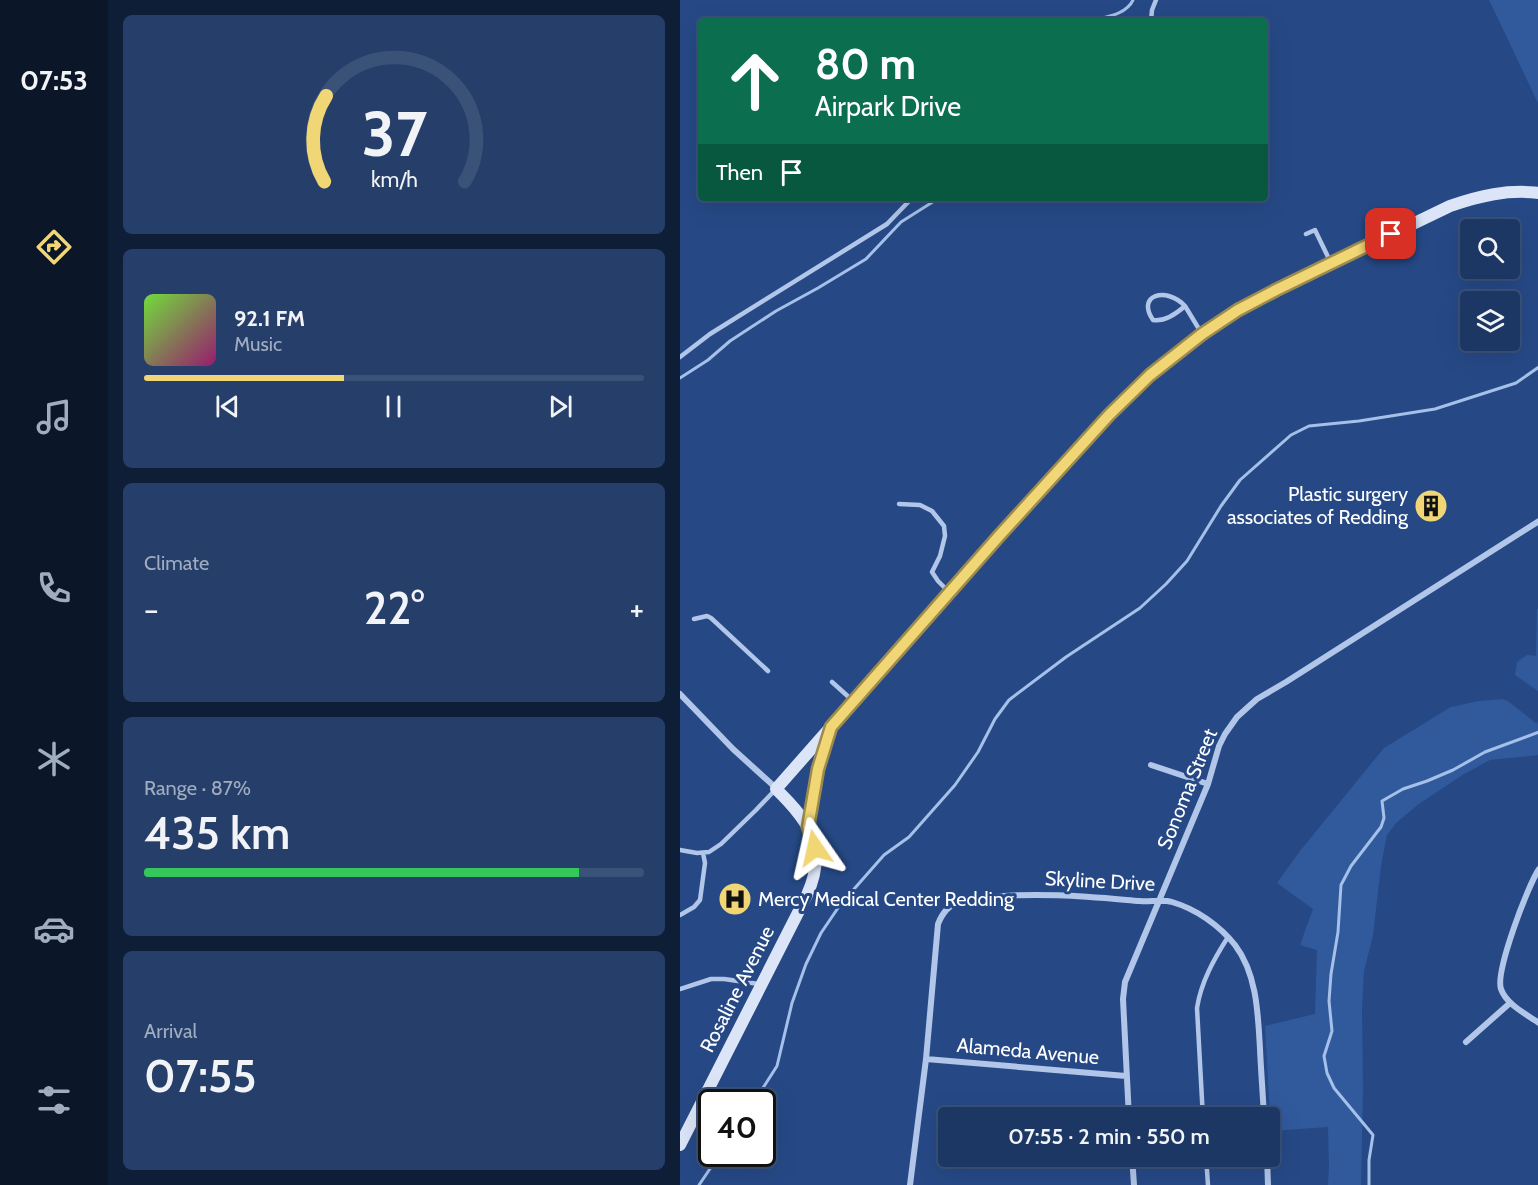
<!DOCTYPE html>
<meta charset="utf-8">
<style>
:root{--surface:#1c3764;--page:#253f6a;--text:#f1f3f6;--muted:#a0acbf;--line:#3a5178;--accent:#f1d676}
body{margin:0;font-family:Cabin,sans-serif;background:var(--page);color:var(--text);height:100vh;display:flex;flex-direction:column;font-size:22px;white-space:nowrap}
*{box-sizing:border-box;margin:0}
p{font-size:20px;color:var(--muted)}
.icon{flex:none;width:33px;height:33px;fill:none;stroke:currentColor;stroke-width:2;stroke-linecap:round;stroke-linejoin:round}
.map{position:relative;flex:1;overflow:hidden}
.drawer{display:flex;flex-direction:column;gap:15px;padding:15px;background:#0f1e37;width:572px}
.drawer>*{flex:none}
.guide{position:absolute;left:18px;top:18px;width:570px;height:183px;border-radius:6px;box-shadow:0 6px 24px #0002,0 0 0 2px var(--line);background:#0b6e4f;color:#fff;overflow:hidden}
.buttons{position:absolute;left:780px;top:219px;display:grid;gap:12px}
.buttons a{display:grid;place-items:center;width:60px;height:60px;border-radius:6px;background:var(--surface);box-shadow:0 6px 24px #0002,0 0 0 2px var(--line);font-size:30px}
.speed{position:absolute;left:18px;top:1089px;display:flex;gap:12px;font-size:30px;font-weight:700;text-align:center}
.speed>*{display:grid;place-content:center;width:78px;height:78px;border-radius:50%;background:var(--surface);box-shadow:0 6px 24px #0002,0 0 0 2px var(--line);line-height:1}
.speed .limit{border:3px solid #111;border-radius:9px;background:#fff;color:#111}
.pin{position:absolute;display:grid;place-items:center;width:51px;height:51px;color:#fff;margin:-26px;border-radius:12px;box-shadow:0 3px 9px #0006}
.me{position:absolute;width:66px;margin:-33px;rotate:349deg;stroke-linejoin:round;filter:drop-shadow(0 0 4px #0008)}
.turn{display:flex;align-items:center;gap:21px;height:126px;padding:0 18px;font-size:27px}
.turn .icon{width:78px;height:78px;stroke-width:2.5}
.turn b{display:block;font-size:42px;line-height:51px}
.then{display:flex;align-items:center;height:57px;padding:0 18px;background:#0003;gap:12px;font-size:22px}
.big{font-size:45px;font-weight:600;line-height:1.1}
.drawer .tile{flex:1;display:flex;flex-direction:column;justify-content:center;gap:9px;min-width:0;padding:0 21px;border-radius:9px;background:var(--page)}
.drawer .dial{align-items:center;gap:0}
.dial svg{height:156px;overflow:visible;fill:none;stroke:var(--line);stroke-width:7;stroke-linecap:round;text-anchor:middle}
.dial text{fill:var(--text);stroke:none}
.song{display:flex;align-items:center;gap:18px}
.cover{width:72px;height:72px;border-radius:9px;background:linear-gradient(135deg,hsl(100 70% 55%),hsl(320 70% 35%))}
.played{height:6px;border-radius:3px;background:linear-gradient(90deg,var(--accent) 40%,var(--line) 40%)}
.keys{display:flex;justify-content:space-around;direction:ltr}
.heat{display:flex;justify-content:space-between;align-items:center;font-size:33px;direction:ltr}
.charge{height:9px;border-radius:4px;background:linear-gradient(90deg,#34c759 87%,var(--line) 0)}
.trip{position:absolute;left:258px;top:1107px;width:342px;height:60px;border-radius:6px;background:var(--surface);box-shadow:0 6px 24px #0002,0 0 0 2px var(--line);font-weight:600;line-height:60px;text-align:center}
main{display:flex;flex:1;min-height:0}
.tab-bar{display:flex;flex-direction:column;width:108px;justify-content:space-around;align-items:center;background:#0b1628;color:var(--muted)}
.tab-bar .icon{width:42px;height:42px}
.tab-bar .current{color:var(--accent)}
.tab-bar b{font-size:27px;color:var(--text)}
.map>svg:first-child{display:block}
.green{fill:#315a9d}
.lines{fill:none;stroke-linecap:round;stroke-linejoin:round}
.stream{stroke:#a5c0e9;stroke-width:3}
.lane{stroke:#b1c6e8;stroke-width:4.5}
.street{stroke:#b1c6e8;stroke-width:6}
.secondary{stroke:#dbe5f7;stroke-width:12}
.route-casing{stroke:#9d8b4d;stroke-width:15}
.route{stroke:#f1d676;stroke-width:10}
.labels{text-anchor:middle;dominant-baseline:central;stroke-width:6;stroke-linejoin:round;paint-order:stroke}
.poi-label{font-size:20px;fill:#fff;stroke:#264986;text-anchor:end}
.street-label{font-size:20px;fill:#fff;stroke:#264986}
</style>
<main>
<nav class="tab-bar">
<b>07:53</b>
<svg class="icon current" aria-label="directions" viewBox="0 0 24 24"><path d="M12 3l9 9-9 9-9-9zM9 14v-3h6M13 9l2 2-2 2"/></svg>
<svg class="icon" aria-label="music" viewBox="0 0 24 24"><path d="M9 18V5l10-2v13"/><circle cx="6" cy="18" r="3"/><circle cx="16" cy="16" r="3"/></svg>
<svg class="icon" aria-label="phone" viewBox="0 0 24 24"><path d="M5 4h4l2 5-3 2q2 4 5 5l2-3 5 2v4C11 20 4 13 5 4z"/></svg>
<svg class="icon" aria-label="climate" viewBox="0 0 24 24"><path d="M12 3v18M4 7l16 10M4 17L20 7"/></svg>
<svg class="icon" aria-label="car" viewBox="0 0 24 24"><path d="M5 17H2v-5l4-1 3-4h7l3 4 3 1v5h-3M9 17h6M6 11h13"/><circle cx="7" cy="17" r="2"/><circle cx="17" cy="17" r="2"/></svg>
<svg class="icon" aria-label="filters" viewBox="0 0 24 24"><path d="M4 7h16M4 17h16"/><circle cx="9" cy="7" r="2"/><circle cx="15" cy="17" r="2"/></svg>
</nav>
<section class="drawer">
<div class="tile dial"><svg viewBox="0 0 100 80">
<path d="M14 69A42 42 0 1 1 86 69"/>
<path d="M14 69A42 42 0 0 1 15 25" stroke="#f1d676"/>
<text x="50" y="56" font-size="32" font-weight="700">37</text>
<text x="50" y="72" font-size="11">km/h</text>
</svg></div>
<div class="tile">
<div class="song"><i class="cover"></i><div><b>92.1 FM</b><p>Music</p></div></div>
<div class="played"></div>
<div class="keys"><svg class="icon" aria-label="previous" viewBox="0 0 24 24"><path d="M18 5L8 12l10 7zM5 5v14"/></svg><svg class="icon" aria-label="pause" viewBox="0 0 24 24"><path d="M8 5v14M16 5v14"/></svg><svg class="icon" aria-label="next" viewBox="0 0 24 24"><path d="M6 5l10 7-10 7zM19 5v14"/></svg></div>
</div>
<div class="tile"><p>Climate</p>
<div class="heat"><a>−</a><b class="big">22°</b><a>+</a></div>
</div>
<div class="tile"><p>Range · 87%</p><b class="big">435 km</b><div class="charge"></div></div>
<div class="tile"><p>Arrival</p><b class="big">07:55</b></div>
</section>
<div class="map">
<svg width="859" height="1185" viewBox="0 0 859 1185">
<rect width="100%" height="100%" fill="#264986"/>
<!-- green -->
<path class="green" d="M 809,0 L 858,0 L 858,103 L 812,6 Z
M 858,608 L 858,691 L 835,675 L 837,662 L 847,655 L 856,656 L 857,609 Z
M 823,699 L 829,702 L 857,724 L 858,721 L 858,755 L 810,760 L 784,774 L 740,803 L 716,823 L 707,835 L 701,866 L 693,935 L 684,971 L 682,1008 L 683,1090 L 681,1185 L 648,1185 L 649,1167 L 648,1127 L 591,1131 L 585,1026 L 635,1014 L 637,950 L 620,945 L 633,909 L 597,883 L 620,851 L 704,748 L 771,707 L 799,701 Z"/>
<g class="lines">
<!-- stream -->
<path class="stream" d="M 411,21 C 425,17 446,15 453,0
M 0,378 L 28,360 L 50,341 L 96,311 L 138,288 L 186,259 L 221,222 L 259,198
M 74,1102 L 97,1066 L 112,1003 L 126,964 L 141,933 L 160,905 L 204,855 L 229,837 L 275,785 L 298,752 L 315,719 L 329,700 L 386,657 L 460,608 L 486,584 L 507,561 L 541,506 L 560,480 L 611,435 L 629,426 L 679,421 L 755,409 L 836,383 L 859,367
M 19,1185 L 40,1154
M 689,1185 L 689,1160 L 693,1135 L 654,1088 L 647,1073 L 644,1056 L 652,1031 L 649,1001 L 651,974 L 658,932 L 661,885 L 671,866 L 701,827 L 704,818 L 702,801 L 723,789 L 747,781 L 773,770 L 805,752 L 859,732"/>
<!-- lane -->
<path class="lane" d="M 471,21 L 472,10 L 476,0
M 626,234 L 635,230 L 650,261
M 505,306 C 486,286 456,295 473,320 C 485,322 496,314 505,306 L 522,334
M 0,357 L 30,334 L 207,224 L 232,198
M 219,504 L 240,505 L 252,511 L 264,526 L 265,536 L 260,556 L 252,572 L 258,581 L 269,592
M 14,619 L 27,616 L 31,618 L 88,671
M 152,682 L 172,700
M 0,850 L 17,853 L 29,852 L 41,844 L 76,810 L 95,790
M 0,915 L 14,907 L 20,900 L 25,863 L 23,853
M 0,989 L 31,979 L 44,979 L 79,984
M 523,1118 L 517,1008 C 521,982 534,959 548,937
M 526,1156 L 528,1185"/>
<!-- street -->
<path class="street" d="M 0,694 L 53,749 L 96,788
M 471,765 L 528,784
M 859,869 C 848,885 815,972 821,989 C 826,1004 846,1014 859,1023
M 786,1042 L 830,1003
M 246,1059 L 446,1076
M 449,1118 L 443,999 L 445,982 L 528,784 L 539,746 L 545,734 L 557,717 L 577,699 L 606,682 L 859,521
M 452,1156 L 454,1185
M 587,1156 L 588,1185
M 230,1185 L 246,1059 L 258,924 C 262,914 268,905 279,902 C 289,898 300,898 310,897 C 360,892 410,897 460,901 C 470,902 482,899 492,902 C 516,909 539,925 555,945 C 577,974 578,1014 580,1049 C 581,1072 583,1095 584,1118"/>
<!-- secondary -->
<path class="secondary" d="M 128,827 L 138,769 L 149,732
M 0,1145 L 127,895 C 148,848 130,822 96,789 L 319,536 L 443,400 L 470,375 L 522,334 L 558,310 L 596,290 L 770,206 C 799,196 828,189 859,193"/>
</g>
<g class="lines">
<!-- route casing -->
<g class="route-casing">
<path id="route" d="M 135,848 L 128,827 L 138,769 L 151,727 L 319,536 L 429,415 L 470,375 L 522,334 L 558,310 L 596,290 L 711,234"/>
</g>
<!-- route -->
<use href="#route" class="route"/>
</g>
<!-- icons -->
<defs>
<g id="building-disc" transform="scale(1.725)"><circle r="9.5" fill="#f1d676" stroke="#264986"/><path d="M-4-6H4V6H1V3H-1V6H-4ZM-2.5-4.3h1.7v1.8h-1.7ZM.8-4.3h1.7v1.8H.8ZM-2.5-1h1.7V.8h-1.7ZM.8-1h1.7V.8H.8Z" fill="#111"/></g>
<g id="hospital-disc" transform="scale(1.725)"><circle r="9.5" fill="#f1d676" stroke="#264986"/><path d="M-5-5h3v3.5h4V-5h3V5h-3V1.5h-4V5h-3Z" fill="#111"/></g>
</defs>
<g fill-rule="evenodd">
<use href="#building-disc" x="751" y="506"/>
<use href="#hospital-disc" x="55" y="899"/>
</g>
<g class="labels">
<!-- poi labels -->
<g class="poi-label">
<text x="728" y="494">Plastic surgery<tspan x="728" dy="23">associates of Redding</tspan></text>
<text x="78" y="899" text-anchor="start">Mercy Medical Center Redding</text>
</g>
<!-- street labels -->
<g class="street-label">
<text transform="translate(507 789) rotate(-68)">Sonoma Street</text>
<text transform="translate(420 881) rotate(3)">Skyline Drive</text>
<text transform="translate(57 989) rotate(-63)">Rosaline Avenue</text>
<text transform="translate(348 1051) rotate(5)">Alameda Avenue</text>
</g>
</g>
</svg>
<div class="buttons">
<a><svg class="icon" aria-label="search" viewBox="0 0 24 24"><circle cx="10" cy="10" r="6"/><path d="M15 15l6 6"/></svg></a>
<a><svg class="icon" aria-label="layers" viewBox="0 0 24 24"><path d="M12 4l9 5-9 5-9-5zM3 14l9 5 9-5"/></svg></a>
</div>
<div class="speed"><div class="limit">40</div></div>
<div class="pin" style="left:711px;top:234px;background:#d93025"><svg class="icon" aria-label="arrive" viewBox="0 0 24 24"><path d="M6 21V4h12l-3 4 3 4H6"/></svg></div>
<svg class="me" style="left:135px;top:848px" viewBox="-20 -20 40 40"><path d="M0-17L14 15 0 8-14 15z" fill="#f1d676" stroke="#fff" stroke-width="4"/></svg>
<div class="trip">07:55 · 2 min · 550 m</div>
<div class="guide">
<div class="turn"><svg class="icon" aria-label="ahead" viewBox="0 0 24 24"><path d="M12 20V5M6 11l6-6 6 6"/></svg><div><b>80 m</b>Airpark Drive</div></div>
<div class="then">Then<svg class="icon" aria-label="arrive" viewBox="0 0 24 24"><path d="M6 21V4h12l-3 4 3 4H6"/></svg></div>
</div>
</div>
</main>
